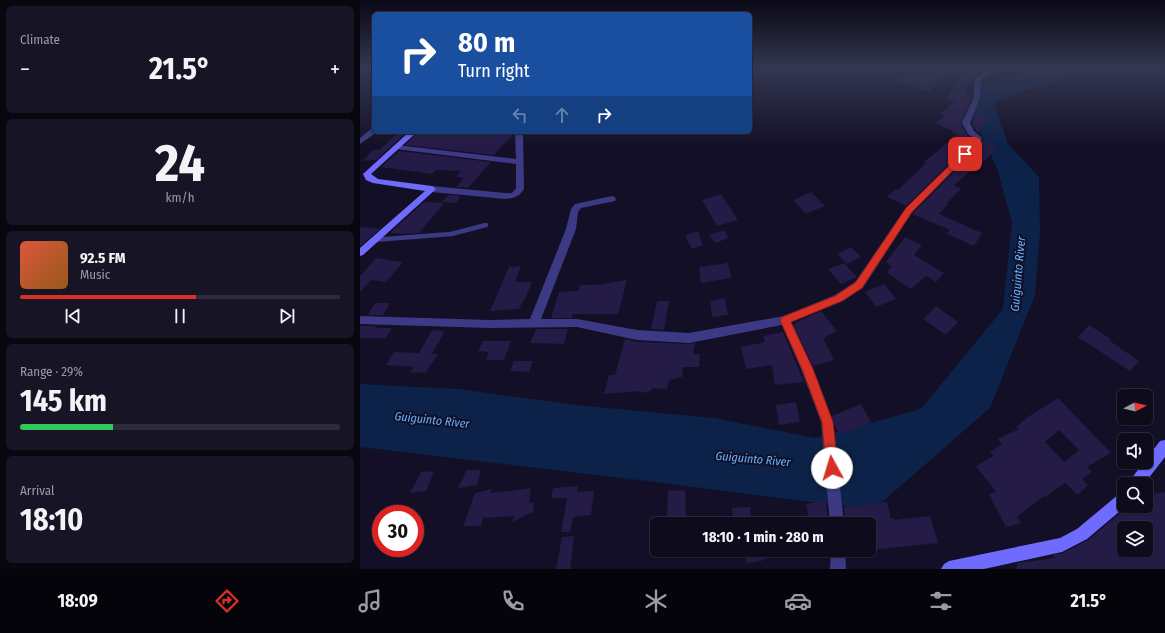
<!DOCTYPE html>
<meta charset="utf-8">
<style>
:root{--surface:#0e0b1c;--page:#171425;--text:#f1f3f6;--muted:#9b9ba3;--line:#2e2b3b;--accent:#d93025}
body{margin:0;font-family:"Fira Sans Condensed",sans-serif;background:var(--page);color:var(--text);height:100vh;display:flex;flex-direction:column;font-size:15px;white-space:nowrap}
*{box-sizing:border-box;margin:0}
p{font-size:13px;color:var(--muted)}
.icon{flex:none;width:22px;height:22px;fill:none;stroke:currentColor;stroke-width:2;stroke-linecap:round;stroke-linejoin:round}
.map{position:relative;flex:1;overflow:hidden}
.side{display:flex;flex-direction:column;gap:6px;padding:6px;background:#08060f;width:360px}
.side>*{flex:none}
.banner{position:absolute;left:12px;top:12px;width:380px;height:122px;border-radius:6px;box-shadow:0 1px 3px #0004,0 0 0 1px var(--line);background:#1a4fa0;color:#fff;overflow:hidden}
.needle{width:26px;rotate:83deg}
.controls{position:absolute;left:757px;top:389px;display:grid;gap:8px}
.controls a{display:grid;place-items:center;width:36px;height:36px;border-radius:6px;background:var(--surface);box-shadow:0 1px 3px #0004,0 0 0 1px var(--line);font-size:20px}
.speed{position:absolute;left:12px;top:505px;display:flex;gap:8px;font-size:20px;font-weight:700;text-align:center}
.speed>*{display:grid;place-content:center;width:52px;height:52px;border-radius:50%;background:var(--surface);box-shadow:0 1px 3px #0004,0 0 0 1px var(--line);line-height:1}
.speed .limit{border:6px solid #d22;background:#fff;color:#111}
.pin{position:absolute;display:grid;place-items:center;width:34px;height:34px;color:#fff;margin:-17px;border-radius:8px;box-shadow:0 2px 6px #0006}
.me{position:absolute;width:44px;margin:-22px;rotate:354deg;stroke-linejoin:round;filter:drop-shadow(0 0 3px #0008)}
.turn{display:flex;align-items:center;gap:14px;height:84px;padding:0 20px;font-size:18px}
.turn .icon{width:52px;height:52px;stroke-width:2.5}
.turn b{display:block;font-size:28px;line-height:34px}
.lanes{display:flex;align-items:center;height:38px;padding:0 20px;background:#0003;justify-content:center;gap:20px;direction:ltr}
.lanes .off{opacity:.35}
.big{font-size:30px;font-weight:700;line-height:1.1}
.side .widget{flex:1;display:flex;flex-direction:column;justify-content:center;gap:6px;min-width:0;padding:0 14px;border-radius:6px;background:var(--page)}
.side .dial{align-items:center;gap:0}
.dial b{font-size:52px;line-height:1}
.song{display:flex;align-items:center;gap:12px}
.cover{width:48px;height:48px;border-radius:6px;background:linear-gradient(135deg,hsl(10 70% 55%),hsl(30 70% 35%))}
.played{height:4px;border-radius:2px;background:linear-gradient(90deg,var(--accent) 55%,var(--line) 55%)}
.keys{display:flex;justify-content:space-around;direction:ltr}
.heat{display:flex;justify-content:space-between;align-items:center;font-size:22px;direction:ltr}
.charge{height:6px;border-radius:3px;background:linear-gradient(90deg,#34c759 29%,var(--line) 0)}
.trip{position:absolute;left:290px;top:517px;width:226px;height:40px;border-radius:6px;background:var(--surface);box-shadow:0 1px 3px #0004,0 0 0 1px var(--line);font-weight:700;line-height:40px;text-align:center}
.tabs{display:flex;height:64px;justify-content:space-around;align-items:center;background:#06040b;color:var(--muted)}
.tabs .icon{width:28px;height:28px}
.tabs .current{color:var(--accent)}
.tabs b{font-size:18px;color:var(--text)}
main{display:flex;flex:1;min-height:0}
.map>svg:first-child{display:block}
.water{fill:#0c2248}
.building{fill:#241b47;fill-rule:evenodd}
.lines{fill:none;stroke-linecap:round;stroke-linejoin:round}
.lane{stroke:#3d3a85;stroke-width:4.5}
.street{fill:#3d3a85;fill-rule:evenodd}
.secondary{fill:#6f6bff;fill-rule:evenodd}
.route{fill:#d93025;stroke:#8d1f18}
.labels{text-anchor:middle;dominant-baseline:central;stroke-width:4;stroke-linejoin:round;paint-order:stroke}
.water-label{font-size:12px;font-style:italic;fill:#62b6ff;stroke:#130f26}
</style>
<main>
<section class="side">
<div class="widget"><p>Climate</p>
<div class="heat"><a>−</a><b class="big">21.5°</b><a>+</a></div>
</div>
<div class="widget dial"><b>24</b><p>km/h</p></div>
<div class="widget">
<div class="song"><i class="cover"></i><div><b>92.5 FM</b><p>Music</p></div></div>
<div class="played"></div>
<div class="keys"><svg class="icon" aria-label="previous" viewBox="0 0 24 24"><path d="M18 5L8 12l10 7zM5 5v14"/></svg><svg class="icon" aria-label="pause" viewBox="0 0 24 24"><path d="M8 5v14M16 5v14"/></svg><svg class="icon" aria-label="next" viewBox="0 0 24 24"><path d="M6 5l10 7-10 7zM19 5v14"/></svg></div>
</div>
<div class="widget"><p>Range · 29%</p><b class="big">145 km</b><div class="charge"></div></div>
<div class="widget"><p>Arrival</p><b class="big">18:10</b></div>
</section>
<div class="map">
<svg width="805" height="569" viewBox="0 0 805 569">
<rect width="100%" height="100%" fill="#130f26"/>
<!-- water -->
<path class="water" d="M 682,67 L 741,67 L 741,69 L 658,93 L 634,103 L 648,144 L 679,177 L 680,234 L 675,295 L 630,408 L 513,510 L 287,481 L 0,447 L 0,384 L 99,389 L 216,405 L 354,418 L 455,438 L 561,409 L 643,309 L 652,222 L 637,168 L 613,117 L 613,89 L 650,76 Z"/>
<!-- building -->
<path class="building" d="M 560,67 L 590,67 L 570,92 L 536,81 Z
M 606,67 L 623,67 L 605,87 L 610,101 L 601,124 L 607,135 L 612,139 L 612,141 L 546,206 L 527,197 L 536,189 L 538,190 L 566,163 L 564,162 L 597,135 L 592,133 L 593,131 L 575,123 L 585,116 L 580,114 L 596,100 L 589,99 L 585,101 Z
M 615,114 L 628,118 L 618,133 L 612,123 Z
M 39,132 L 47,132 L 16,160 L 2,161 L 13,150 L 19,150 Z
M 58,132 L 154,132 L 154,133 L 134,155 L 45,145 Z
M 623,140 L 637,147 L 625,161 L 622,161 L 594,185 L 601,189 L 587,203 L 588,204 L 579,214 L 622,233 L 614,246 L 587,234 L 590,230 L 552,214 L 620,146 Z
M 39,151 L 131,162 L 108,188 L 96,187 L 104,178 L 96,177 L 101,171 L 76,170 L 72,174 L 21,167 Z
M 451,192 L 465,206 L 446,214 L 433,200 Z
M 361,194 L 378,220 L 357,226 L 342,200 Z
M 89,195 L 101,196 L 96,203 L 82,202 Z
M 64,202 L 84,203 L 59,233 L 42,234 L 30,233 Z
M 0,227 L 20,229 L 0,246 Z
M 364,230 L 369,238 L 355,243 L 349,235 Z
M 338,231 L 343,245 L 332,249 L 325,235 Z
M 545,237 L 562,245 L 554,255 L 584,273 L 576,282 L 566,276 L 551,289 L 526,272 L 532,267 L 526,262 Z
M 491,247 L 501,257 L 487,264 L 477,254 Z
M 16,258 L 43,262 L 26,282 L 11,280 L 0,292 L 0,276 Z
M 368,263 L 371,278 L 341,283 L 339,267 Z
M 484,263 L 497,277 L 481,284 L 468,269 Z
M 161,266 L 155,282 L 172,282 L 164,301 L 163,301 L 159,309 L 130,311 L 149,267 Z
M 267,280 L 258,314 L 213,314 L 212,318 L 191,318 L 199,292 L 218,291 L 220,285 L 236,285 Z
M 524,284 L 536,299 L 516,307 L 505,292 Z
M 365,298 L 368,315 L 352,317 L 350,301 Z
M 297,301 L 309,301 L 304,330 L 291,329 Z
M 15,303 L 30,303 L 23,315 L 8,315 Z
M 576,306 L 598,322 L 586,335 L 563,319 Z
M 461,311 L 477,331 L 463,338 L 474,360 L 453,366 L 433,324 Z
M 729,325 L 751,339 L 750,341 L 779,361 L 770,371 L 718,337 Z
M 0,326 L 16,326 L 15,328 L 32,328 L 26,338 L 0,338 Z
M 176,329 L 208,329 L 204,344 L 170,343 Z
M 72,330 L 85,331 L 72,354 L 78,354 L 66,372 L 50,373 L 54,367 L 26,365 L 34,352 L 59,353 Z
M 423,332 L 444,382 L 415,385 L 412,365 L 386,369 L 381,347 L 405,342 L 403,336 Z
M 265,339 L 277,342 L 329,344 L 335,343 L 333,354 L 340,354 L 339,367 L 323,367 L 322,377 L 309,380 L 307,389 L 292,388 L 291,391 L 281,393 L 281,391 L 244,394 L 249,375 L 255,375 Z
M 123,341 L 151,341 L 144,360 L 126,360 L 129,352 L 118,351 Z
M 154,361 L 173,361 L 169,372 L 150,371 Z
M 698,398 L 751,453 L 727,467 L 732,472 L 722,479 L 728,485 L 718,495 L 705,483 L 685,497 L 684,496 L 657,517 L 661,523 L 646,527 L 629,494 L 636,492 L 616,466 L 634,456 L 630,452 L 642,444 L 638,439 L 659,429 L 656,427 L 668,417 ZM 699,430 L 719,450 L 704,462 L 685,442 Z
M 436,402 L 440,422 L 419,425 L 416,405 Z
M 501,404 L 511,422 L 480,435 L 475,426 L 472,416 Z
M 107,470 L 121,470 L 117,485 L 98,488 Z
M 74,471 L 66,491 L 50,493 L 61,472 Z
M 218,486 L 217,492 L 234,491 L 231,515 L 213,517 L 210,532 L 201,532 L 207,498 L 191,498 L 193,488 Z
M 171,488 L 169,503 L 174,502 L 173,512 L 152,522 L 154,516 L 123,518 L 121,526 L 103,526 L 115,493 L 132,489 L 131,493 Z
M 325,490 L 326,518 L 307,521 L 308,491 Z
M 805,492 L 805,569 L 657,569 L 657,563 L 695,558 L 693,555 L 703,553 L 728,540 L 757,516 L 772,506 L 786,506 L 786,495 ZM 764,528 L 786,528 L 786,550 L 764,550 Z
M 466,501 L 468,524 L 450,524 L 446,504 Z
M 527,502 L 531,519 L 534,518 L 534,520 L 570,516 L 578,543 L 509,550 L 509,524 L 485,524 L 484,507 Z
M 390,507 L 391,524 L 373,524 L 372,508 Z
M 214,536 L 210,569 L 196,569 L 202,537 Z
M 385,550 L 404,550 L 405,560 L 386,563 Z"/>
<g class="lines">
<!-- lane -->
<path class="lane" d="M 13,240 L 91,234 L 126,225"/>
<!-- street -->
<path class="street" d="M 631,67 L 638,67 L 621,80 L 620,97 L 610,123 L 614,131 L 622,138 L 619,145 L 552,212 L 503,288 L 483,301 L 431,322 L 453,369 L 473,422 L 484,524 L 470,524 L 461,422 L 441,369 L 422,325 L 329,343 L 277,340 L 217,327 L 130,328 L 0,324 L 0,316 L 130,320 L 170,319 L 206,229 L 211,209 L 215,204 L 252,196 L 255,197 L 256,199 L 255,201 L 221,208 L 218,212 L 216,229 L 181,319 L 217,319 L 277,330 L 329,333 L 424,316 L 475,295 L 495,282 L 546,208 L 613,142 L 614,138 L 608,134 L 602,123 L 614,97 L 615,79 Z
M 11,129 L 14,129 L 14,132 L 17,132 L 0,144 L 0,138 Z
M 155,132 L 163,132 L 164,189 C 159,197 154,198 145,199 L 72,192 L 68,189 L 72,186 L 145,193 L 152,193 L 156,188 L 156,164 L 36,149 L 32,147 L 36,145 L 156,159 Z
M 471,550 L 485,550 L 486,569 L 470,569 Z"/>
<!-- secondary -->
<path class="secondary" d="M 49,132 L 57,132 L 11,174 L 18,179 L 72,186 L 76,189 L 3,255 L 0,256 L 0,248 L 65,191 L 13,183 L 6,180 L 3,174 Z
M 805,440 L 805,457 L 784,484 L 769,484 L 771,479 L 800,441 Z
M 764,492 L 764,506 L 766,506 L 727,539 L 702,552 L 624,569 L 581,569 L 584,564 L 589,561 L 700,538 L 717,529 L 759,494 Z"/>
</g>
<!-- sky -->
<linearGradient id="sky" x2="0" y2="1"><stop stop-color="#0a0815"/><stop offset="0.46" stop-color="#333752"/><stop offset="1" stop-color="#333752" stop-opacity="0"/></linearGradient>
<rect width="805" height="147" fill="url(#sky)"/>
<!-- route -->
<path class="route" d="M 605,152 L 608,154 L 607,156 L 552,212 L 502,288 L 482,301 L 431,322 L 453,369 L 473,422 L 478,468 L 476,473 L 472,475 L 468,473 L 466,468 L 462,422 L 442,369 L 420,320 L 422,317 L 475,296 L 496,282 L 546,208 L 602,153 Z"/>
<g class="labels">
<!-- water labels -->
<g class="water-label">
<text transform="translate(658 274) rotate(-85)">Guiguinto River</text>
<text transform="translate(72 420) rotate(6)">Guiguinto River</text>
<text transform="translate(393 459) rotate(5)">Guiguinto River</text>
</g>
</g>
</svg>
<div class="controls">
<a><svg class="needle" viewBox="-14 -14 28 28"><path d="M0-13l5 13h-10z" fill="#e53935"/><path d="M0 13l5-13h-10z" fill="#9b9ba3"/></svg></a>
<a><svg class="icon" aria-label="sound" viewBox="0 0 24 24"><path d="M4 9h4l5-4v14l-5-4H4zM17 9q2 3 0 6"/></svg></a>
<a><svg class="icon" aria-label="search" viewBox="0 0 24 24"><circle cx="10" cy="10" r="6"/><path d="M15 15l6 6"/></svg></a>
<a><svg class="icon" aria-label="layers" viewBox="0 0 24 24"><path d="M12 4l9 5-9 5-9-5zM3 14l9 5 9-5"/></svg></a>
</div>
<div class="speed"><div class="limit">30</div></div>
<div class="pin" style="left:605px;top:154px;background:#d93025"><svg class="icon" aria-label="arrive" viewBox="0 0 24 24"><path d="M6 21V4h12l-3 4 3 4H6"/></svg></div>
<svg class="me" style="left:472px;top:468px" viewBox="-20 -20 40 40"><circle r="19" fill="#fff"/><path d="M0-13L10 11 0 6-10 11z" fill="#d93025"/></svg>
<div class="trip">18:10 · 1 min · 280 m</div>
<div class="banner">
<div class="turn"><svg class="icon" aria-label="right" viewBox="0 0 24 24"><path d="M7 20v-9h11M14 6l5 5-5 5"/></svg><div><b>80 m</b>Turn right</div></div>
<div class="lanes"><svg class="icon off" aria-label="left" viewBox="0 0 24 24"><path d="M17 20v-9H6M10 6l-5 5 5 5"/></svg><svg class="icon off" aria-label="ahead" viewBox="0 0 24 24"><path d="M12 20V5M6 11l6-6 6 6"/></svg><svg class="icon" aria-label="right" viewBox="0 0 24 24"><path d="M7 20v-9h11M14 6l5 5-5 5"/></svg></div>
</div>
</div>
</main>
<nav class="tabs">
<b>18:09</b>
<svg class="icon current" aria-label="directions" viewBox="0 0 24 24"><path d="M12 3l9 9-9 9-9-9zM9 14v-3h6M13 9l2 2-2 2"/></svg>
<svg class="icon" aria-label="music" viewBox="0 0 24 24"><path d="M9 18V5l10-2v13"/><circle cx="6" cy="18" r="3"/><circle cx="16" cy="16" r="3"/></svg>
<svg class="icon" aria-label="phone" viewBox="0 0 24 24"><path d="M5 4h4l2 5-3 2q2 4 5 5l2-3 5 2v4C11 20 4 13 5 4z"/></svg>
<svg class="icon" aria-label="climate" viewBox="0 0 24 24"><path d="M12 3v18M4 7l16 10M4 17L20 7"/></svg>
<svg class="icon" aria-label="car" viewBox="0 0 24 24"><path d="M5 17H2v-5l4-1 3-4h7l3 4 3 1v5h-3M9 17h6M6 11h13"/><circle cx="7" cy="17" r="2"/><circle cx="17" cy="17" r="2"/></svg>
<svg class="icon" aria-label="filters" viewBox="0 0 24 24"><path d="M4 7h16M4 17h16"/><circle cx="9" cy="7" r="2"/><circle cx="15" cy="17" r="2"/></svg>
<b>21.5°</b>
</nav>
